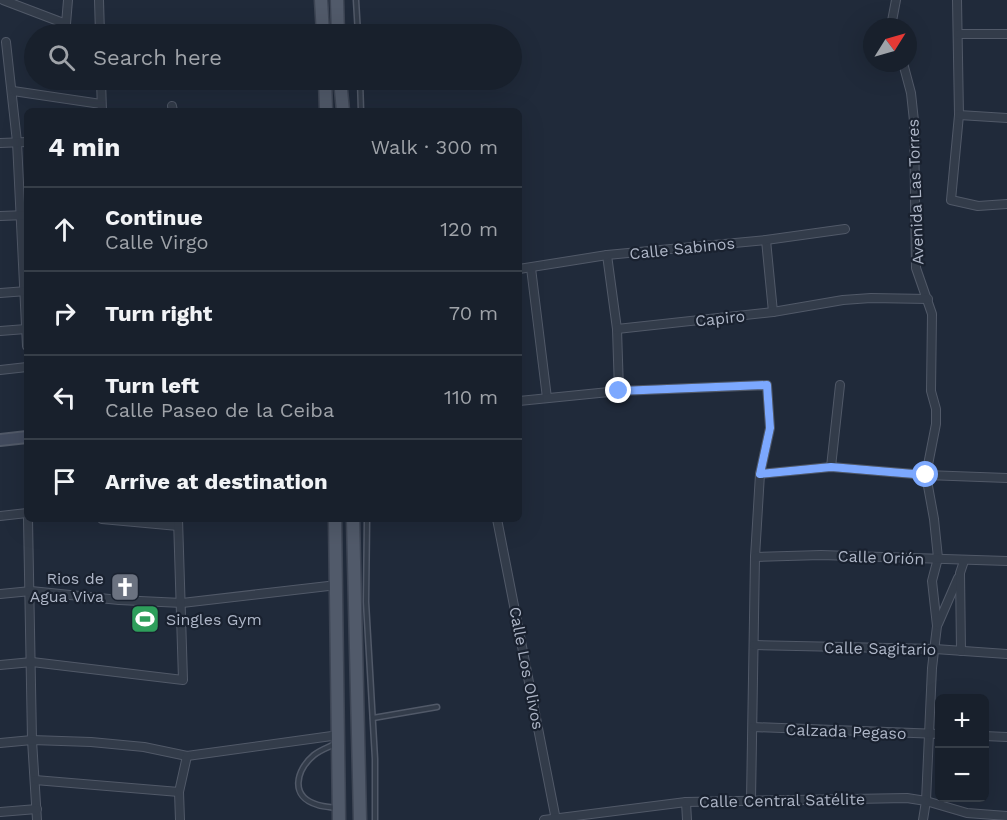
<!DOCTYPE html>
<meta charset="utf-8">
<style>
:root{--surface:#18202c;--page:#212834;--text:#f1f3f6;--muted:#9fa3a9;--line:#363e48}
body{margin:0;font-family:"Work Sans",sans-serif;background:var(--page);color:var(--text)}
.controls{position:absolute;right:18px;bottom:18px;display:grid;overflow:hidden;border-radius:9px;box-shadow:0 6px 24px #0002}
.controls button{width:54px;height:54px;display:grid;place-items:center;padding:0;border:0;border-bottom:2px solid var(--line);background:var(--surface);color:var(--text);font:30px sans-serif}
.compass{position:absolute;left:863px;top:18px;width:54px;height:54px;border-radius:50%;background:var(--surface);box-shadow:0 6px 24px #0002;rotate:53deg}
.stop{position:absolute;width:18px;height:18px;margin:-14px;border:4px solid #7ca8fe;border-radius:50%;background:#fff}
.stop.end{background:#7ca8fe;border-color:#fff;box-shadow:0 2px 6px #0008}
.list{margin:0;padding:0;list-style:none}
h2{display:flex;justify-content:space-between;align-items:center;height:78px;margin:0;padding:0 24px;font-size:26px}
h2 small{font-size:20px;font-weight:400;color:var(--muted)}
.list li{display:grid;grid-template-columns:39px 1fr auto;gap:18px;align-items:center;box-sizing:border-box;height:84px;padding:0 24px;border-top:2px solid var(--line)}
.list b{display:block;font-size:22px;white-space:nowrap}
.list p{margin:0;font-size:20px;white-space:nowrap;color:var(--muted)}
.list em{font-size:20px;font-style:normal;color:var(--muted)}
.icon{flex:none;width:33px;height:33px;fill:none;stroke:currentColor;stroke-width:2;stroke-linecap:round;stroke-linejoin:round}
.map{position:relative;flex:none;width:1007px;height:820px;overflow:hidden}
.search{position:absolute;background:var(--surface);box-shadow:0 6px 24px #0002;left:24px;top:24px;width:498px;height:66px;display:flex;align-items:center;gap:15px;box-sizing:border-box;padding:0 21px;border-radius:33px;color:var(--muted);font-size:22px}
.panel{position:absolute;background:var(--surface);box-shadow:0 6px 24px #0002;left:24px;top:108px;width:498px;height:414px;border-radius:9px}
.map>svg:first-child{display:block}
</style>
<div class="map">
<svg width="1007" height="820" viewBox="0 0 1007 820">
<rect width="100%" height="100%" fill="#202a3a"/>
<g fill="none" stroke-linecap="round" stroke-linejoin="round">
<g stroke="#515968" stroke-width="7">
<g id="lane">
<path d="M 356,0 L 358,34"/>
<path d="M 360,80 L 361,111"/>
<path d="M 367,519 L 366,602 L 375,759 L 375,820"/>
<path d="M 373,718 L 437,707"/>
<path d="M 335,744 C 329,747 320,750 314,755 C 296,770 289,797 318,805 C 324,807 331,807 337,808"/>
</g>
</g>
<g stroke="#515968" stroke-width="10">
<g id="street">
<path d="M 3,0 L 66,24 L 68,0"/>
<path d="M 99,0 L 100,34"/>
<path d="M 957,0 L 959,115 L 951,200 L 978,206 L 1007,204"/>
<path d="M 894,27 L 892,21 L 896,0"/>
<path d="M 958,34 L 1007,34"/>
<path d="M 6,42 L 17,142 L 27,346"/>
<path d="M 903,63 L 911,93 L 914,121 L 916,268 L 932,314 L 931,391 L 936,409 L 936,424 L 926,475 L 934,519 L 938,558 L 932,581 L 937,626 L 932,668 L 926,801 L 923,820"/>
<path d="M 101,80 L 102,111"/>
<path d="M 13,91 L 101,104"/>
<path d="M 172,106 L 173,111"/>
<path d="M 959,115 L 1007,118"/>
<path d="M 0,143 L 27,142"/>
<path d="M 0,216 L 27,215"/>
<path d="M 766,240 L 773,312"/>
<path d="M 607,255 L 617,329 L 619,391"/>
<path d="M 531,268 L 547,398"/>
<path d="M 519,269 L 607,255 L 766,240 L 845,229"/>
<path d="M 0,293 L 27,291"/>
<path d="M 617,329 L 773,312 L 843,300 L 871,298 L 928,299"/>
<path d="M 0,331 L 26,329"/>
<path d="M 0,370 L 27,367"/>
<path d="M 519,401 L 619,391 L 767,385 L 770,428 L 760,474 L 755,557 L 751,800"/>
<path d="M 831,467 L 840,385"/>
<path d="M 760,474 L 831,467 L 926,475 L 1007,478"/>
<path d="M 0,516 L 27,513"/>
<path d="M 28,519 L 32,740 L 37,820"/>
<path d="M 102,519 L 178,526"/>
<path d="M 497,519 L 556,820"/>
<path d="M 755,557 L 821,555 L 1007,561"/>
<path d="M 0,594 L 31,591 L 119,600 L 182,603 L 337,585"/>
<path d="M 938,624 L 958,578"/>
<path d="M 754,645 L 935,649 L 1007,654"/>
<path d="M 961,651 L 960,573 L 964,561"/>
<path d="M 0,665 L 32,662 L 183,680 L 178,519"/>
<path d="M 753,727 L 940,734"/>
<path d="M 984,736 L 1007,737"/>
<path d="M 0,743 L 32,740 L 91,742 L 144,747 L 187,756 L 339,735"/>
<path d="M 35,780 L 179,792"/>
<path d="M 686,802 L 687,820"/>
<path d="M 0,812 L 37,809"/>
<path d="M 180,820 L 179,792 L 187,756"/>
<path d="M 544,820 L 686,802 L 907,798 L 926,801 L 967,813 L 1007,816"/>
</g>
</g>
<g stroke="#515968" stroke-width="14">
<path id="secondary" d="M 0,440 L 27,437"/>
</g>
<g stroke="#3d4554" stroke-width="15">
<g id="primary">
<path d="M 321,0 L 323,34"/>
<path d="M 337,0 L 338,34"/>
<path d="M 325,80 L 326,111"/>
<path d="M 340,80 L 343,111"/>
<path d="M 335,519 L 339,820"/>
<path d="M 353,519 L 360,820"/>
</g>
</g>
<use href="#lane" stroke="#333c4a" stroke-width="4"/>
<use href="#street" stroke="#333c4a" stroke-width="8"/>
<use href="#secondary" stroke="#414a5d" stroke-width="10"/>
<use href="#primary" stroke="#515a6a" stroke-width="12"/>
</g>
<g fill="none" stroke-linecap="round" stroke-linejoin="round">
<path stroke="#7ca8fe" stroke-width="8" d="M 619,391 L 767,385 L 770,428 L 760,474 L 831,467 L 926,475"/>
</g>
<defs>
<g id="church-square" transform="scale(1.5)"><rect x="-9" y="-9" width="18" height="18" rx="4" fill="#6b7280" stroke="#19212f"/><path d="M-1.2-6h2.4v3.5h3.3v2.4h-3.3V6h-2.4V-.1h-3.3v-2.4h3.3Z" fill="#fff"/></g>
<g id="stadium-square" transform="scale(1.5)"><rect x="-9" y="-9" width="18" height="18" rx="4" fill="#2e9e5b" stroke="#19212f"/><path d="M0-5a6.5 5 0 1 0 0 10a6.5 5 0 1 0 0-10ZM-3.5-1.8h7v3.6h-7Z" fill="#fff"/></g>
</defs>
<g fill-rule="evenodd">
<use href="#church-square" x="125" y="587"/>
<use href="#stadium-square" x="145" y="619"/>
</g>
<g text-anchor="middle" stroke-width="4.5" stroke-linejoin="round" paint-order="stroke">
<g font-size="16" fill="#aeb6c7" stroke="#19212f">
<text transform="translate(915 192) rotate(-92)" y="6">Avenida Las Torres</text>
<text transform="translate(682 248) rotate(-6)" y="6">Calle Sabinos</text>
<text transform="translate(720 318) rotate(-6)" y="6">Capiro</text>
<text transform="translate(881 557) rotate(2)" y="6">Calle Orión</text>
<text transform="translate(880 648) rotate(1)" y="6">Calle Sagitario</text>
<text transform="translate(527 668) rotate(79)" y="6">Calle Los Olivos</text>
<text transform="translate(846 731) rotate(2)" y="6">Calzada Pegaso</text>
<text transform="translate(782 800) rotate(-1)" y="6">Calle Central Satélite</text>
</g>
<g font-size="16" fill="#aeb6c7" stroke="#19212f" text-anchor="end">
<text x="104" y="584">Rios de<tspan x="104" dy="18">Agua Viva</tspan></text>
<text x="166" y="625" text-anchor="start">Singles Gym</text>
</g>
</g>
</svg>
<div class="controls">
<button>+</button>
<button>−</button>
</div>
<svg class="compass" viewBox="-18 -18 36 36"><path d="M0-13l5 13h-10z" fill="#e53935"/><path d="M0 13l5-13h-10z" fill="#9fa3a9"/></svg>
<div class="stop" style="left:926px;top:475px"></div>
<div class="stop end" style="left:619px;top:391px"></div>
<div class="search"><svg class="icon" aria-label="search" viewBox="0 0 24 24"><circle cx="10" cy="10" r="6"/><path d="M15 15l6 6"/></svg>Search here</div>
<section class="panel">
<h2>4 min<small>Walk · 300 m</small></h2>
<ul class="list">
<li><svg class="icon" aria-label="ahead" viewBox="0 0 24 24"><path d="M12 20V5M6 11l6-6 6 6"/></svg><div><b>Continue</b><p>Calle Virgo</p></div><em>120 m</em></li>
<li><svg class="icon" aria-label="right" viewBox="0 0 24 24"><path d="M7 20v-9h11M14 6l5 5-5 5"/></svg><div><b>Turn right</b></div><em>70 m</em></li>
<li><svg class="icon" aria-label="left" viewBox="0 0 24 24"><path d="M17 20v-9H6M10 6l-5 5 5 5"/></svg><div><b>Turn left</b><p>Calle Paseo de la Ceiba</p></div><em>110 m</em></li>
<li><svg class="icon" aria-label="arrive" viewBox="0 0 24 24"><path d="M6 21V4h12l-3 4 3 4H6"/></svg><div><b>Arrive at destination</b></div></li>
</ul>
</section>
</div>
